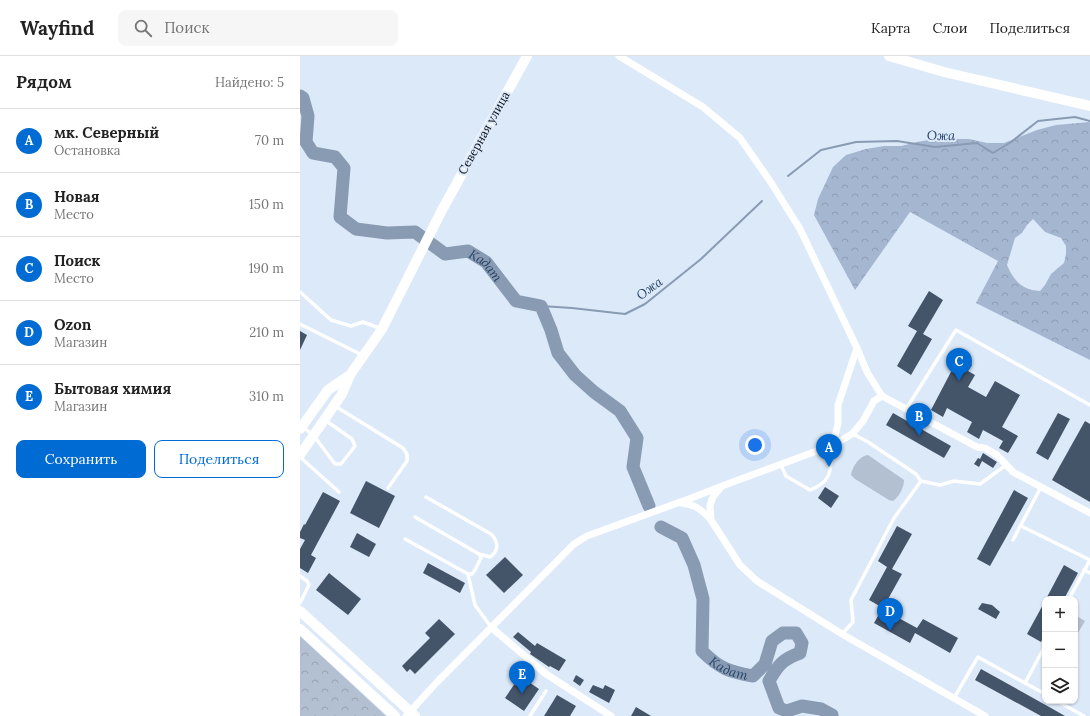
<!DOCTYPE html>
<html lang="ru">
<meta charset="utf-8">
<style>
:root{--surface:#fff;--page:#f6f6f6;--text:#222;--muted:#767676;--line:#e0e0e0;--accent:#006bd3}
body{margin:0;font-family:Lora,serif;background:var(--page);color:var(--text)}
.controls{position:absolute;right:12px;bottom:12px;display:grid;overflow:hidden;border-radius:8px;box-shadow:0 1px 3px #0004}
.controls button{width:36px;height:36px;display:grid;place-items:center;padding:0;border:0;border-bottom:1px solid var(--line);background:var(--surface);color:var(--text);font:20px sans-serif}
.you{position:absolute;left:455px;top:389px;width:14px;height:14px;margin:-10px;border:3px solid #fff;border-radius:50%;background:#1a73e8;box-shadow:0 0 0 6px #1a73e833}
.badge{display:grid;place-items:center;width:26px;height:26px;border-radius:50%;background:var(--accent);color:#fff;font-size:13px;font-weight:700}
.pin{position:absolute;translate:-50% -33px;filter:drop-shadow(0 1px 2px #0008)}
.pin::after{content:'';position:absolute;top:21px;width:14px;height:12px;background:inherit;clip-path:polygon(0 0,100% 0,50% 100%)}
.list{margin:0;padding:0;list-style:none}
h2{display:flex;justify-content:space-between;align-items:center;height:52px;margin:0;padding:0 16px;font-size:17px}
h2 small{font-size:13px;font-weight:400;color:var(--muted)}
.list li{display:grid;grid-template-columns:26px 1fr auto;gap:12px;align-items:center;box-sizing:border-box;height:64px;padding:0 16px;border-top:1px solid var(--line)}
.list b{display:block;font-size:15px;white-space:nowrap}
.list p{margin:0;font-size:13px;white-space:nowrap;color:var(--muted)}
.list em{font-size:13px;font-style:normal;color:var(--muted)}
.actions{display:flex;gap:8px;padding:12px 16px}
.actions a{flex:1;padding:9px 0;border:1px solid var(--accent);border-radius:8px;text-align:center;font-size:14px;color:var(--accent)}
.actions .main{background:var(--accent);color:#fff}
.icon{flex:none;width:22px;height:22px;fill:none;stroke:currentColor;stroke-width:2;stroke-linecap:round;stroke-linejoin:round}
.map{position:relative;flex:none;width:790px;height:660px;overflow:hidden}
header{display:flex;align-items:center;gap:24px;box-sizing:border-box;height:56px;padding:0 20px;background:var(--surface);border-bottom:1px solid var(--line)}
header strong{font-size:19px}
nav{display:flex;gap:22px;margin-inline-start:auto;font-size:14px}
.search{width:280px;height:36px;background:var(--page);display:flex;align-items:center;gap:10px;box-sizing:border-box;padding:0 14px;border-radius:8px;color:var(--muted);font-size:15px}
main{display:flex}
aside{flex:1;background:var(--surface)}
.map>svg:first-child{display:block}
</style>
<header>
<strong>Wayfind</strong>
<div class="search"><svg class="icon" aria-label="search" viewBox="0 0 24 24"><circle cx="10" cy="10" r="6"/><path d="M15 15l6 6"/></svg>Поиск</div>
<nav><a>Карта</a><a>Слои</a><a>Поделиться</a></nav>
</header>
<main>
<aside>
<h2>Рядом<small>Найдено: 5</small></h2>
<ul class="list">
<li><span class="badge">A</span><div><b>мк. Северный</b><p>Остановка</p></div><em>70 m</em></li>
<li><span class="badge">B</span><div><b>Новая</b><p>Место</p></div><em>150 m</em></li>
<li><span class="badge">C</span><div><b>Поиск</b><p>Место</p></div><em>190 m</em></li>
<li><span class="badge">D</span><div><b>Ozon</b><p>Магазин</p></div><em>210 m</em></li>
<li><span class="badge">E</span><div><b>Бытовая химия</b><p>Магазин</p></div><em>310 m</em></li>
</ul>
<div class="actions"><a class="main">Сохранить</a><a>Поделиться</a></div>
</aside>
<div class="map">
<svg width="790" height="660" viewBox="0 0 790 660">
<defs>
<pattern id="forest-crowns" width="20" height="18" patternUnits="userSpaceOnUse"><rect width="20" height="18" fill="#a5b7d0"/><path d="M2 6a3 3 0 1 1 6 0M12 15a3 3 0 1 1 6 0" fill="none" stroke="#8d9cb2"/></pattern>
<pattern id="park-crowns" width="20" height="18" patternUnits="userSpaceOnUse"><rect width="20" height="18" fill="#b3c0d2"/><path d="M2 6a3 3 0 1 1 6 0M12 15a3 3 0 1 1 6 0" fill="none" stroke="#98a4b4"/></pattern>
</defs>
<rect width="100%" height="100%" fill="#dce9f9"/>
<path fill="url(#forest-crowns)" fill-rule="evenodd" d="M 790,66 L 790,304 L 676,247 L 698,205 L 610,156 L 555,234 L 514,159 L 518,143 L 533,111 L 546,99 L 566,93 L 584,90 L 601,90 L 617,86 L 634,83 L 669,83 L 687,87 L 704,87 L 737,74 L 756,69 ZM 733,163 L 745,176 L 761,182 L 766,190 L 766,198 L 764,207 L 751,218 L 745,229 L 740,235 C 722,234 714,225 707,209 L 715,182 L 722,177 L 727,169 Z"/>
<path fill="url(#park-crowns)" d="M 0,580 L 86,660 L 0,660 Z"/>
<g fill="#b3c0d2">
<path d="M 568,399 L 604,424 C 604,431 599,441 593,445 L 589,444 L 555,423 L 551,419 C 552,411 559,400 568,399 Z"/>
<path d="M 775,559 L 785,565 L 775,582 Z"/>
</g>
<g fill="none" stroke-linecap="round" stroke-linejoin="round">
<g stroke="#899bb3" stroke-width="2">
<path d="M 488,120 L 521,94 L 556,86 L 597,85 L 635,91 L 677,87 L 693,97 L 711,86 L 738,65 L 775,61 L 790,65"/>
<path d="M 241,250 L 272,252 L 325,258 L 345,248 L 401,203 L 462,145"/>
</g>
<g stroke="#899bb3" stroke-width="13">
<path id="s1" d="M 0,40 L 3,42 L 8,60 L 6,86 L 13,97 L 35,101 L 44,112 L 40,161 L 56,173 L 87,177 L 115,176 L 145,198 L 168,195 L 186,206 L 216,245 L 241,250 L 251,274 L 258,297 L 275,319 L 294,336 L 320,355 L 337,382 L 333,411 L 349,450"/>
<path id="s2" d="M 361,471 L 382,482 L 394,509 L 403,543 L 402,595 C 420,613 430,616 453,620 L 465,608 L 472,585 L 483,577 L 496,577 L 502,587 L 500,597 C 483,603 478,609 469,625 L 479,652 L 487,655 L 502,650 L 521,653 L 532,659 L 532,660"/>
</g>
</g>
<g fill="#445469">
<path d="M 629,235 L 643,244 L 623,278 L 632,283 L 611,319 L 597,310 L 617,275 L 608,270 Z"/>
<path d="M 0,275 L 7,279 L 0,294 Z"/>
<path d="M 655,299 L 672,309 L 668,315 L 675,319 L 668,331 L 686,341 L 695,325 L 720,339 L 702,371 L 718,380 L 708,397 L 699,392 L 703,385 L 683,374 L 679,383 L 667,376 L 672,366 L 647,352 L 643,361 L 631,354 L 653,312 L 649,310 Z"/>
<path d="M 593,357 L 651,390 L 644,402 L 586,369 Z"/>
<path d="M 758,357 L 770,363 L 748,404 L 736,397 Z"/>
<path d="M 785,365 L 790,368 L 790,446 L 752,424 Z"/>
<path d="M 683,397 L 697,406 L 693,412 L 682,405 L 679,411 L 674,408 L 678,402 L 680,403 Z"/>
<path d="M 66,425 L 95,440 L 79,472 L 50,457 Z"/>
<path d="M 525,431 L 539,440 L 531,452 L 518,442 Z"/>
<path d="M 714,434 L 728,442 L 690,510 L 677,503 Z"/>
<path d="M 23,436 L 40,445 L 11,499 L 16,502 L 8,517 L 0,512 L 0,493 L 5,484 L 0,482 L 0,476 L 4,468 L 5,469 Z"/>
<path d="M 597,470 L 612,478 L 592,513 L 602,518 L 583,552 L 569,544 L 587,511 L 578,505 Z"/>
<path d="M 57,477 L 76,488 L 69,501 L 50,491 Z"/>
<path d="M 205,501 L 223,519 L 204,537 L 186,519 Z"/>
<path d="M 128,507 L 165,527 L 160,537 L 123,517 Z"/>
<path d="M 764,509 L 778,517 L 764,543 L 746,543 Z"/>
<path d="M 29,517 L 61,543 L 48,559 L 16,534 Z"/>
<path d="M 745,545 L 745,578 L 741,586 L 727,578 Z"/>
<path d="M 682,547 L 692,549 L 700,556 L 696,563 L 678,553 Z"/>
<path d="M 582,553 L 617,572 L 623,563 L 658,582 L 650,597 L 615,577 L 610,587 L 574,567 Z"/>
<path d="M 139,563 L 155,578 L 115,618 L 110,613 L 107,616 L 102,610 L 130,582 L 125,577 Z"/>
<path d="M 218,576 L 235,590 L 237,587 L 266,604 L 259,615 L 250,610 L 249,611 L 230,598 L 231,596 L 213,581 Z"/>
<path d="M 681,613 L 751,652 L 765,660 L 741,660 L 675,624 Z"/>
<path d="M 276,619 L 284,624 L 280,630 L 273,625 Z"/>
<path d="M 220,620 L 239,633 L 224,655 L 205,642 Z"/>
<path d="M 293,629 L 303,633 L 305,629 L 315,634 L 309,647 L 289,636 Z"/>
<path d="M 257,639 L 276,650 L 270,660 L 244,660 Z"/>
<path d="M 336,651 L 351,660 L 331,660 Z"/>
</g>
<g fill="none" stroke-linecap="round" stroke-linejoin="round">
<g stroke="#fff" stroke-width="3.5">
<path d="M 0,236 L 31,264 L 51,270 L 63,266 L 82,273"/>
<path d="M 0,268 L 62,299"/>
<path d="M 35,350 L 103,392 L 107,398 L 107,405 L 88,432"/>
<path d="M 606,353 L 656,274 L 790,349"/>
<path d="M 3,371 L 14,380 L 35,408 L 41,408 L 55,390 L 52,383 L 25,364"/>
<path d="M 0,401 L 39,436"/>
<path d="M 481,409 L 486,420 L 510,434 C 534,425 530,412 533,389"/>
<path d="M 621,425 L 640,429 L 654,425 L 680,428 L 706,409"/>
<path d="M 126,441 L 191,478 C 198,485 200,494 190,501 L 179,498"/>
<path d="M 115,461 L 179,498 L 181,502 L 175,514 L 172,518 L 168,518"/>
<path d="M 721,470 L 790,504 L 769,543"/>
<path d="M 105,483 L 168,518 L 175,549 L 191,571"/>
<path d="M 713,484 L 741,431"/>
<path d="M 784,514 L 790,517"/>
<path d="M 0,520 L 7,525 L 9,529 L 0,547"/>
<path d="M 542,578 L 553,566 L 551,544 L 594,462 L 621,425 L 616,418 L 568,386 L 553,378"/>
<path d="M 725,627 L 745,638"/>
<path d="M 654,642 L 678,601 L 725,627 L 745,590"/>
<path d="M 757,645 L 784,660"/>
<path d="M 230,660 L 246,635"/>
</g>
<g stroke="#fff" stroke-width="7">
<path d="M 319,0 L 403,51 L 440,82 L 470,125 L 500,173 L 557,292 L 567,316 L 582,340 L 677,391 L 685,392 L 697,399 L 713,416 L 790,457"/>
<path d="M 533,389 L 538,367 L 538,349 L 557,292"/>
<path d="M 421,431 L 413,441 L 410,449 L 411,464 L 440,509 L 457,525 L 542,578 L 685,660"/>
<path d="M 381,447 C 395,448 402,454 411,464"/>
<path d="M 192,572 L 246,618 L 311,660"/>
<path d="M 106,660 L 137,626 L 274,488 L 287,480 L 394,441 L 422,430 L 533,389 L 552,378 L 563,365 L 574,345 L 582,340"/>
</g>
<g stroke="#fff" stroke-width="10">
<path d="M 589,0 L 644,16 L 790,50"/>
<path d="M 0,373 L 28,334 L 50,319"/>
<path d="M 0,399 L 42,338 L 50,319 L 82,273 L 142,154 L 227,0"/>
<path d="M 0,555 L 115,660"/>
<path d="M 0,573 L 95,660"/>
</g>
</g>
<g text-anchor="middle" stroke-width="4" stroke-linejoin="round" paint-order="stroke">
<g font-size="12" fill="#070e17" stroke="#dce9f9">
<text transform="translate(184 77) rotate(-61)" y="4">Северная улица</text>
</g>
<g font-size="13" font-style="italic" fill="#274367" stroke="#dce9f9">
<text transform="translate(641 79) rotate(1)" y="5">Ожа</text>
<text dy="5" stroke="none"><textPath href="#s1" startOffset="310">Кадат</textPath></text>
<text transform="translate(349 232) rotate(-36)" y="5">Ожа</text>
<text dy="5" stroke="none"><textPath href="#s2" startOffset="173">Кадат</textPath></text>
</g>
</g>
</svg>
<div class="controls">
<button>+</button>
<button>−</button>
<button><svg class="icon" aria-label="layers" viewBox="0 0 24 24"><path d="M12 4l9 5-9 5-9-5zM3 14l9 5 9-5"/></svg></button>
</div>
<div class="you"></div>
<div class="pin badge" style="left:529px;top:411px">A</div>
<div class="pin badge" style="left:619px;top:380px">B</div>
<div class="pin badge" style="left:659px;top:325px">C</div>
<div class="pin badge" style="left:590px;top:575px">D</div>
<div class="pin badge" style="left:222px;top:638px">E</div>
</div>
</main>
